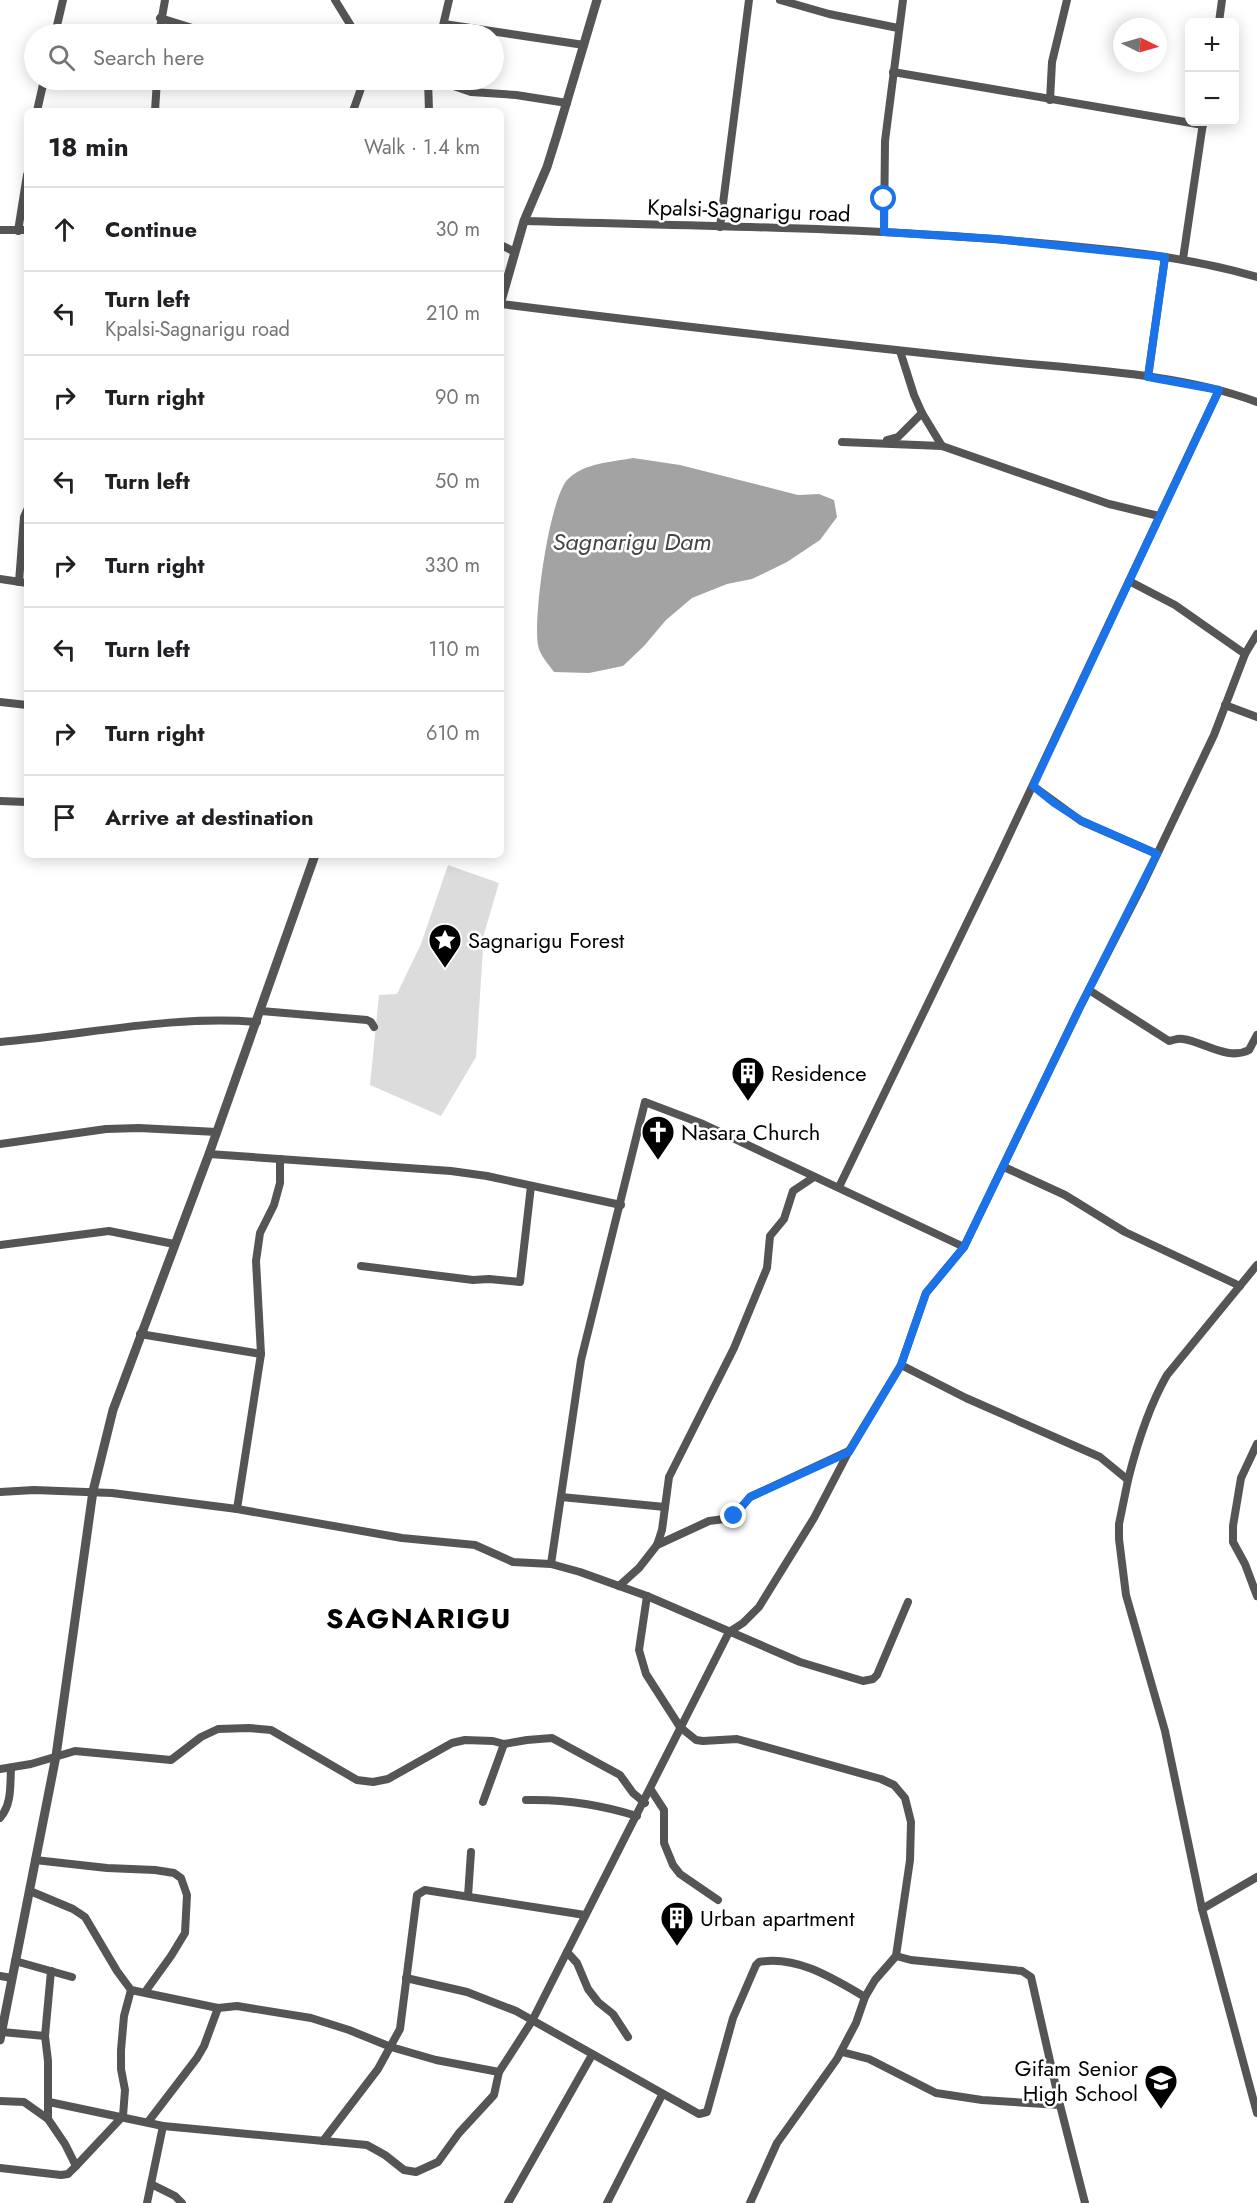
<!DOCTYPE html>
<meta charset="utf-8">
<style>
:root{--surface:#fff;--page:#f6f6f6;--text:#202124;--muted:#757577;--line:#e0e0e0}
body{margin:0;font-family:Jost,sans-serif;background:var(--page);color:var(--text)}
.controls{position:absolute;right:18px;top:18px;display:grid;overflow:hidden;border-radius:9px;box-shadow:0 3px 15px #0003}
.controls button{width:54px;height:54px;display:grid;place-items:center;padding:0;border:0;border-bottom:2px solid var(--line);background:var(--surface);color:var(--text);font:30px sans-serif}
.compass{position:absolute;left:1113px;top:18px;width:54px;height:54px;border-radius:50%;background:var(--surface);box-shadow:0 3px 15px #0003;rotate:95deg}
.stop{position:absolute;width:18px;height:18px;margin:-14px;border:4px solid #1a73e8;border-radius:50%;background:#fff}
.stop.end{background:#1a73e8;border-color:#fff;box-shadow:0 2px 6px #0008}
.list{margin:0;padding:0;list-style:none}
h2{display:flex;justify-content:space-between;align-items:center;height:78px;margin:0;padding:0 24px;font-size:26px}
h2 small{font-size:20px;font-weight:400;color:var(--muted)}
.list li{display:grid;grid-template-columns:39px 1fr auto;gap:18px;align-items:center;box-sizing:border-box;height:84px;padding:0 24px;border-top:2px solid var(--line)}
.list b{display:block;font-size:22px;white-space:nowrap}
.list p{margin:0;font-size:20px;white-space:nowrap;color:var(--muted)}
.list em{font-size:20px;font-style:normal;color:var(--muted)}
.icon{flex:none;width:33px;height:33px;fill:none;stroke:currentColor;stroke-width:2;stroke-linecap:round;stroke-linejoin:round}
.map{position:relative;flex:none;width:1257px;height:2203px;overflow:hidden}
.search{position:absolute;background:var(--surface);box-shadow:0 3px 15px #0003;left:24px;top:24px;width:480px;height:66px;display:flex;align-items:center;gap:15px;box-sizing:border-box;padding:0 21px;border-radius:33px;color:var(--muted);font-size:22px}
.panel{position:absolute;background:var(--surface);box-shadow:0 3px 15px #0003;left:24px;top:108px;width:480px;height:750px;border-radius:9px}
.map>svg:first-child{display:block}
</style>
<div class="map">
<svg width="1257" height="2203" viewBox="0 0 1257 2203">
<rect width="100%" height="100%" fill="#fff"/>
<path fill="#dcdcdc" d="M 448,865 L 499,883 L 484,934 L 476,1057 L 441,1116 L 370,1085 L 379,995 L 397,994 L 421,944 Z"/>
<path fill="#a3a3a3" d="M 633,458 L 680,465 L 798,495 L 819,494 L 834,500 L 837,517 L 820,540 L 787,562 L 752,579 L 727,584 L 692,598 L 666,620 L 644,646 L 623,666 L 589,673 L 554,672 C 549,665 539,654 538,645 C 533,618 549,498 568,479 C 584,463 612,462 633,458 Z"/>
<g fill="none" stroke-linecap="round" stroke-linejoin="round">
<g stroke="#555" stroke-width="8">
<path d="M 335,0 L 356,34"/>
<path d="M 780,0 L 829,14 L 898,28"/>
<path d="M 160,18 L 212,34"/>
<path d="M 1219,22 L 1222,0"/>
<path d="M 444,24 L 584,45"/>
<path d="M 55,34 L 63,0"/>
<path d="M 159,34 L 165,0"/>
<path d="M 441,34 L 449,0"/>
<path d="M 893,72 L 1203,125"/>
<path d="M 428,80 L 429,111"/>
<path d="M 436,80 L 471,92 L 516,95 L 567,103"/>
<path d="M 1050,100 L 1052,62 L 1067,0"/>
<path d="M 37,111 L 44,80"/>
<path d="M 155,111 L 157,80"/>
<path d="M 353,111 L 364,80"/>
<path d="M 524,221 C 692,226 861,227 1028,242 C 1105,249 1182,255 1257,277"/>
<path d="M 720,227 L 749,0"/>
<path d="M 0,230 L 27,230"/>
<path d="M 18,231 L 27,175"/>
<path d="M 884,232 L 885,141 L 903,0"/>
<path d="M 501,245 L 515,252"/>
<path d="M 1183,259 L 1203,123"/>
<path d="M 501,304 C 660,324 820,342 979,359 C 1067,369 1174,371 1257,402"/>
<path d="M 1148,377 L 1165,257"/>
<path d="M 922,413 L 942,446"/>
<path d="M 887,440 L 898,437 L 922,413 L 914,395 L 900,351"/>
<path d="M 842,442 L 942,446 L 1109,504 L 1159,516"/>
<path d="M 0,579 L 27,583"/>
<path d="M 1129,581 L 1175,605 L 1245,654"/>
<path d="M 19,582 L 24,517 L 27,510"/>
<path d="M 0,702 L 27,705"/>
<path d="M 1225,705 L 1257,717"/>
<path d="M 1033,786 L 1081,821 L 1157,854"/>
<path d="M 0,801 L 27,802"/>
<path d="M 1089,990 L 1169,1041 C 1174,1040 1178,1038 1183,1039 C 1204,1042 1228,1061 1249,1050 L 1257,1035"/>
<path d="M 261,1011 L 367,1020 L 371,1022 L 374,1027"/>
<path d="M 0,1042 C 85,1035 171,1015 257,1022"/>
<path d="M 0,1144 L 106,1129 L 139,1128 L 217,1132"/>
<path d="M 209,1154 L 451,1171 L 487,1176 L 621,1205"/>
<path d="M 1004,1167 L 1065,1195 L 1125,1232 L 1240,1286"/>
<path d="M 839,1187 L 997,861 L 1219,390"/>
<path d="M 0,1245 L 109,1231 L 174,1244"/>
<path d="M 361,1266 L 473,1280 L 489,1279 L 520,1282 L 531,1186"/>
<path d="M 140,1334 L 261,1354"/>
<path d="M 901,1365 L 966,1398 L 1100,1457 L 1128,1480 L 1119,1524 L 1119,1539 L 1126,1595 L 1165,1731 L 1202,1909 L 1257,2113"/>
<path d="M 1257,1444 L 1241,1478 L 1233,1526 L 1233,1542 L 1245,1564 L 1257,1596"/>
<path d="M 1128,1480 C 1137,1444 1148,1408 1167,1375 L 1257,1265"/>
<path d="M 0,1492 L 34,1490 L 112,1493 L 237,1509 L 402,1538 L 475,1545 L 513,1562 L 551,1564 L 580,1572 L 647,1596 L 800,1662 L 863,1681 L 873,1679 L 877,1675 L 908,1602"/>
<path d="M 561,1497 L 665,1507"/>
<path d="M 237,1509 L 261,1354 L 256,1261 L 260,1233 L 274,1205 L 280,1183 L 280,1159"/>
<path d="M 657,1545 L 709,1521 L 732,1518 L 750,1497 L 849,1451"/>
<path d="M 551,1564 L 581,1360 L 645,1102 L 703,1124 L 964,1247"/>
<path d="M 619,1586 L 639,1568 L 657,1545 L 662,1530 L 669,1477 L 734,1348 L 767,1268 L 770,1236 L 784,1219 L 793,1191 L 814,1177"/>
<path d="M 647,1596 L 639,1650 L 646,1674 L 680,1727 L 696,1740 L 703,1741 L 737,1739 L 881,1779 L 894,1785 L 905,1798 L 911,1822 L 910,1860 L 896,1956 L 875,1980 L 865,1997 L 856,2023 L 837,2059 L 777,2143 L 750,2203"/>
<path d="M 0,1769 L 31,1764 L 75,1751 L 171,1760 L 201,1737 L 218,1729 L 249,1728 L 271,1730 L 357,1780 L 373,1782 L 388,1779 L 452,1743 L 465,1740 L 493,1741 L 504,1744 L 527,1740 L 552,1738 L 620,1775 L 633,1793 L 645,1803"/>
<path d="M 651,1790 L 664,1810 L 664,1843 L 673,1865 L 680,1874 L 718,1900"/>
<path d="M 526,1800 C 563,1799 602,1805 637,1816"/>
<path d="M 483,1802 L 504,1744"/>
<path d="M 0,1818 C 12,1804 10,1786 11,1768"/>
<path d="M 35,1860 L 107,1868 L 155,1870 L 174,1873 L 181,1878 L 187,1895 L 185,1933 L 171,1956 L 145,1992"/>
<path d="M 30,1891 L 73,1909 L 85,1917 L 117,1971 L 131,1990 L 124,2016 L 121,2050 L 121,2069 L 125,2090 L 123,2116 L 76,2166"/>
<path d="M 468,1896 L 471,1852"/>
<path d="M 1202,1909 L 1257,1877"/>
<path d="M 567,1952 L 577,1963 L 588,1989 L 598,2002 L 613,2014 L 628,2037"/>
<path d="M 896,1956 L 911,1960 L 1022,1971 L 1031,1977 L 1060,2105 L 1085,2203"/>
<path d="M 15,1961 L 72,1977"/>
<path d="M 0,1976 L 12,1978"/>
<path d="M 406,1978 L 467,1992 L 516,2011 L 699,2114 L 707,2112 L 733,2018 L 756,1965 L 759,1962 C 797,1955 834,1979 865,1997"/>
<path d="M 131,1990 L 218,2008 L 237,2006 L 311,2018 L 349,2030 L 391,2047 L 436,2060 L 499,2072"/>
<path d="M 2,2032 L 45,2036 L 51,1971"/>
<path d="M 842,2052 L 869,2059 L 936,2093 L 982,2100 L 1060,2105"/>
<path d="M 0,2101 L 24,2102 L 48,2119"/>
<path d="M 49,2102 L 163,2126 L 367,2145 L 385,2155 L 404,2170 L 416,2172 L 438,2162 L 459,2133 L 494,2095 L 499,2072 L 532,2021 L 729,1632 L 743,1623 L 759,1607 L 814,1518 L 849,1451 L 901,1365 L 926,1293 L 964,1247 L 1080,1007 L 1141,888 L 1214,735 L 1245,654 L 1257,634"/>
<path d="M 148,2122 L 197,2058 L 204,2046 L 218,2008"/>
<path d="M 323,2141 L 378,2069 L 400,2029 L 417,1895 L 425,1890 L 585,1915"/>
<path d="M 0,2168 L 61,2175 L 68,2174 L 76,2166 L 65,2144 L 48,2119 L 48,2061 L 45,2036"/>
<path d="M 151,2184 L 175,2196 L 182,2203"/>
<path d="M 147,2203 L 163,2126"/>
<path d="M 508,2203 L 592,2055"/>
<path d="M 607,2203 L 662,2095"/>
</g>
<g stroke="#555" stroke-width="9">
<path d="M 501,301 L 524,221 L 547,167 L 557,135 L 597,0"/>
<path d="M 0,2040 L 56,1756 L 93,1491 L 113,1410 L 209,1154 L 315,855"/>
</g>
</g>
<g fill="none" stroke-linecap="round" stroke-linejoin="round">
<path stroke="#1a73e8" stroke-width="8" d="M 734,1516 L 750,1497 L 849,1452 L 901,1365 L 926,1293 L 964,1247 L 1080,1007 L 1157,854 L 1082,821 L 1054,803 L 1033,786 L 1219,390 L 1148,377 L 1165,257 L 996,239 L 884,232 L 884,199"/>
</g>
<defs>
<g id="sight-pin" transform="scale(1.725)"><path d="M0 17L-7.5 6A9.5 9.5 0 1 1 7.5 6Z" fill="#000" stroke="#fff"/><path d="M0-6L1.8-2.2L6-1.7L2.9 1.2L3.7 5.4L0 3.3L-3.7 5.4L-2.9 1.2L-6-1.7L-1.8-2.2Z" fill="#fff"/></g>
<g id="building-pin" transform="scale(1.725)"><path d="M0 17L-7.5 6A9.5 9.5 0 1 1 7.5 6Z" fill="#000" stroke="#fff"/><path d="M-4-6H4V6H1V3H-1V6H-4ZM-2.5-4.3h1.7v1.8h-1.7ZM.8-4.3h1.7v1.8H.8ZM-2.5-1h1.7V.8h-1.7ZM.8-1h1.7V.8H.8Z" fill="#fff"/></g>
<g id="church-pin" transform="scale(1.725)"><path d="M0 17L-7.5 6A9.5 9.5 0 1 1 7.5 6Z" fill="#000" stroke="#fff"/><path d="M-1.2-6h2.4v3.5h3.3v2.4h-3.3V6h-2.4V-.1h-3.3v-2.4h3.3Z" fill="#fff"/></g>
<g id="school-pin" transform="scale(1.725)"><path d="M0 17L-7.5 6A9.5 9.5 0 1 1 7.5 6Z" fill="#000" stroke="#fff"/><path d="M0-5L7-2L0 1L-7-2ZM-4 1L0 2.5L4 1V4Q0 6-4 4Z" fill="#fff"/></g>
</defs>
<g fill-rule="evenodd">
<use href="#sight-pin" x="445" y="940"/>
<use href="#building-pin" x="748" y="1073"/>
<use href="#church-pin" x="658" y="1132"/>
<use href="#building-pin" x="677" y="1918"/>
<use href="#school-pin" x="1161" y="2081"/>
</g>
<g text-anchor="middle" stroke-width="5" stroke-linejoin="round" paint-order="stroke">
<g font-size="22" fill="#000" stroke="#fff">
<text transform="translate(749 210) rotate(2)" y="8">Kpalsi-Sagnarigu road</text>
</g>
<g font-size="22" fill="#000" stroke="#fff" text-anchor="start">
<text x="468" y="948">Sagnarigu Forest</text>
<text x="771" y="1081">Residence</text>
<text x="681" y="1140">Nasara Church</text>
<text x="700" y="1926">Urban apartment</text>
<text x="1138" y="2076" text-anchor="end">Gifam Senior<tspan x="1138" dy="25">High School</tspan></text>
</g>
<g font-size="24" font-style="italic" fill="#444" stroke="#fff">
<text x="632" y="550">Sagnarigu Dam</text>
</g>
<g font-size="28" font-weight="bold" letter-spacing="1.5" fill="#000" stroke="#fff">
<text x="419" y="1628">SAGNARIGU</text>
</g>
</g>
</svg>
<div class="controls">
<button>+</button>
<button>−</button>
</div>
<svg class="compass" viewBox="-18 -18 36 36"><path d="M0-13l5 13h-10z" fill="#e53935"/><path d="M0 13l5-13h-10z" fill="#757577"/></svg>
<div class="stop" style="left:884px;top:199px"></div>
<div class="stop end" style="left:734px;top:1516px"></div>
<div class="search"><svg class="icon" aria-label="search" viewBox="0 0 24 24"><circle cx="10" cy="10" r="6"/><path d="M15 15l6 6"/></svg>Search here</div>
<section class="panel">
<h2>18 min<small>Walk · 1.4 km</small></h2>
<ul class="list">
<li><svg class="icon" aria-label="ahead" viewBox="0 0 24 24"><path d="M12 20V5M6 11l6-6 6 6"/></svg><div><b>Continue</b></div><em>30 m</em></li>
<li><svg class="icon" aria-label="left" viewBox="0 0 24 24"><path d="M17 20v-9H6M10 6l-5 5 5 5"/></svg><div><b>Turn left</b><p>Kpalsi-Sagnarigu road</p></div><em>210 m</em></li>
<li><svg class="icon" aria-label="right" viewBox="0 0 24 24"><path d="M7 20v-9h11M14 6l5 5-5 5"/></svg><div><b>Turn right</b></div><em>90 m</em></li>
<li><svg class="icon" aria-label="left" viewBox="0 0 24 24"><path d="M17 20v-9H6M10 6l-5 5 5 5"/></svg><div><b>Turn left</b></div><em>50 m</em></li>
<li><svg class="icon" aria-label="right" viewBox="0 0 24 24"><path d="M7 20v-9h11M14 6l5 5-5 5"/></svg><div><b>Turn right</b></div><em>330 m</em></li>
<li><svg class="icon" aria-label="left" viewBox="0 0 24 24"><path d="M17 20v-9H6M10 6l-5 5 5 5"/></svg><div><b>Turn left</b></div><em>110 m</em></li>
<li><svg class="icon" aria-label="right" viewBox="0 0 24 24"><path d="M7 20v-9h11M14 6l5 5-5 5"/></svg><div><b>Turn right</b></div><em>610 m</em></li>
<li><svg class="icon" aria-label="arrive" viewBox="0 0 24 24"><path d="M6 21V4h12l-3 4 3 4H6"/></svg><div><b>Arrive at destination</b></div></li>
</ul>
</section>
</div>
